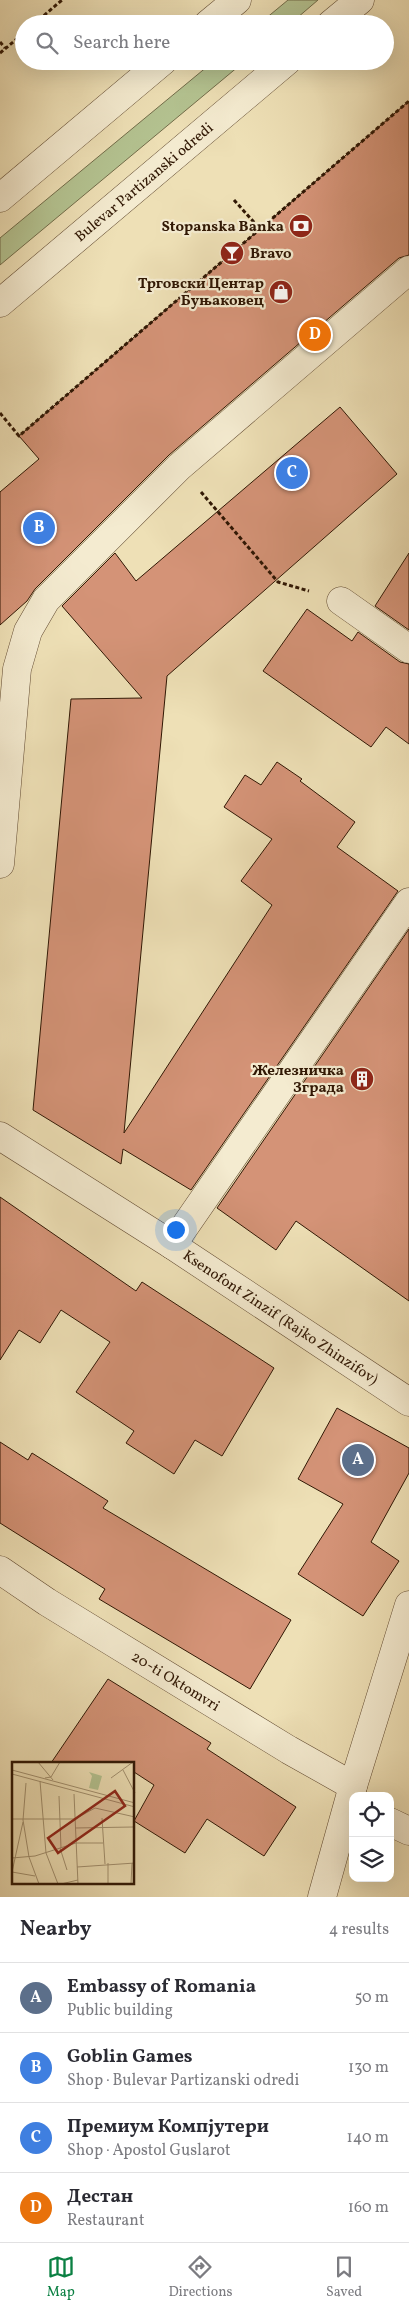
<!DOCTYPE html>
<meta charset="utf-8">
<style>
:root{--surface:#fff;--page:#f7f7f7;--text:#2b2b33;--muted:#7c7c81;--line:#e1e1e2;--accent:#0b8043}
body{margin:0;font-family:Vollkorn,serif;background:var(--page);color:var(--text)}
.controls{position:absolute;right:15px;bottom:15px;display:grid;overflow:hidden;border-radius:10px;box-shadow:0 5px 20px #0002}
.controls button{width:45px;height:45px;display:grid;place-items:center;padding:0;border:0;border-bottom:1px solid var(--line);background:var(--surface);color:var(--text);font:25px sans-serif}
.you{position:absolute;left:175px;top:1229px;width:18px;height:18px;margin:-12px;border:4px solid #fff;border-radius:50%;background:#1a73e8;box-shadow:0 0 0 8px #1a73e833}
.badge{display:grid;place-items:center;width:32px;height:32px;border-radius:50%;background:var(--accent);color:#fff;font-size:16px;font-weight:700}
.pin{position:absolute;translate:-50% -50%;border:2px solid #fff;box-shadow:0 1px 5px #0006}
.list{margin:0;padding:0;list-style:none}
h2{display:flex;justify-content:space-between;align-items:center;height:65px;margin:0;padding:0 20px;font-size:21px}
h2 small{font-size:16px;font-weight:400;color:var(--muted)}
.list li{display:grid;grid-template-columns:32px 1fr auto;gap:15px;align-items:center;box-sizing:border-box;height:70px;padding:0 20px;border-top:1px solid var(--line)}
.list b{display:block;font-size:19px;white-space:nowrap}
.list p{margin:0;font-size:16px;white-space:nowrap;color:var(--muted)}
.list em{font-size:16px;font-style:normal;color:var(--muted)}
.icon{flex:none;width:28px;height:28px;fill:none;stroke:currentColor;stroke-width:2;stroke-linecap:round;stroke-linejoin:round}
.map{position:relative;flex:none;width:409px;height:1897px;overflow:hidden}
.search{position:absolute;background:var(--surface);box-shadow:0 5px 20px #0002;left:15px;right:15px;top:15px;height:55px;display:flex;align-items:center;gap:12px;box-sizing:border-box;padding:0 18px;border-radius:28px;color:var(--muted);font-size:19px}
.sheet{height:345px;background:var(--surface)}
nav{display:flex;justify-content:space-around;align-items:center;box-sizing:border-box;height:70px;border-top:1px solid var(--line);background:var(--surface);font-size:14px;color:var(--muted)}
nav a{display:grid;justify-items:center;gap:2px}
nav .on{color:var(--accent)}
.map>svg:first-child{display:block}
</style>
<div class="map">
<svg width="409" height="1897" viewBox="0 0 409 1897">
<rect width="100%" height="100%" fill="#eee0b6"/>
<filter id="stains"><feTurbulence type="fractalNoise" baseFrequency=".004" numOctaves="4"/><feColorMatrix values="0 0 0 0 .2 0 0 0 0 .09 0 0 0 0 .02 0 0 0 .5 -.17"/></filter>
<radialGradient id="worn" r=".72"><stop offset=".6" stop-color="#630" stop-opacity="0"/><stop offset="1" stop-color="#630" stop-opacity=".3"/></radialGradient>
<g fill="#b4c391" stroke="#726d4a">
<path d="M 288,0 L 318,0 L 290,24 L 259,24 Z"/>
<path d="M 214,61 L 245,61 L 0,265 L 0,238 Z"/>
</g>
<g fill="#d49377" stroke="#301704">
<path d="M 409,101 L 409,255 L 399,258 L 169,455 L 35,589 L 27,601 L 0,625 L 0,492 L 39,459 L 19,436 Z"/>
<path d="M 340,407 L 397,474 L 167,676 L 124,1133 L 272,905 L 241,881 L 272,839 L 224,807 L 245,775 L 261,785 L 277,762 L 302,779 L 300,781 L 355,822 L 337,847 L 398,891 L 191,1190 L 123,1149 L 121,1164 L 33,1110 L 71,699 L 142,698 L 62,606 L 115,553 L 136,581 Z"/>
<path d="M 409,553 L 409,630 L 375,606 Z"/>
<path d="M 307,609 L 352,641 L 358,632 L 400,662 L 409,664 L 409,744 L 386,727 L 371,747 L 263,671 Z"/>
<path d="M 409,929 L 409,1301 L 296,1221 L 276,1250 L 217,1208 Z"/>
<path d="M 0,1197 L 136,1291 L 142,1282 L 274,1368 L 222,1456 L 195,1440 L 174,1474 L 126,1443 L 134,1431 L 76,1392 L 110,1342 L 61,1310 L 40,1343 L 19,1330 L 0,1360 Z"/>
<path d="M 337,1408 L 409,1448 L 409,1473 L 371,1542 L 399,1561 L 363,1616 L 298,1574 L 343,1504 L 298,1479 Z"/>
<path d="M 0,1442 L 28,1460 L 32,1453 L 108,1501 L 103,1508 L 291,1620 L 250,1689 L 99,1599 L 105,1589 L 0,1523 Z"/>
<path d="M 108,1679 L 211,1743 L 207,1749 L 296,1807 L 264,1856 L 207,1819 L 185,1853 L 134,1821 L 154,1785 L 134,1772 L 134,1763 L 51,1763 Z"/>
</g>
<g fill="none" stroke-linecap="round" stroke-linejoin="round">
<g stroke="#604930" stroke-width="29">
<g id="minor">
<path d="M 208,24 L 237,0"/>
<path d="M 331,24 L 360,0"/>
<path d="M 0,198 L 163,61"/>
<path id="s1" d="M 0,303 L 287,61"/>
<path d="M 341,601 L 409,649"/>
<path d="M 0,864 L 17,669 L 28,631 L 46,600 L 179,467 L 409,270"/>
<path id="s2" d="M 0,1136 L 172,1245 L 409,1402"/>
<path d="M 172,1245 L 409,902"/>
<path id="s3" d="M 0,1570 L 47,1602 L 289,1750 L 353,1786"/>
<path d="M 390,1822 L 409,1831"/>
<path d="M 322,1897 L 353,1786 L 409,1605"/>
</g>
</g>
<g stroke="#301704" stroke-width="3" stroke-dasharray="4 2.5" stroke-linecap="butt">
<path d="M 34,24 L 62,0"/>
<path d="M 0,42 L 5,48"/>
<path d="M 0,53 L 24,33"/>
<path d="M 234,200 L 260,229"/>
<path d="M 0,413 L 19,436 L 409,101"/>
<path d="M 201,492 L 278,582 L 309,591"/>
</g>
<use href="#minor" stroke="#f4ebd0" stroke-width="28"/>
</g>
<defs>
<g id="bank-disc" transform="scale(1.25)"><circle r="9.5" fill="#8f2418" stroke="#f4ebd0"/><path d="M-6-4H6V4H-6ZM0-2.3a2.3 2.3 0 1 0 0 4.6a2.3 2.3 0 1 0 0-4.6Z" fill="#fff"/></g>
<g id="bar-disc" transform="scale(1.25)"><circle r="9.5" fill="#8f2418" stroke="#f4ebd0"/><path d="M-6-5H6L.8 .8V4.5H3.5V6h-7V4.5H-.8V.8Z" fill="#fff"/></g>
<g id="shop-disc" transform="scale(1.25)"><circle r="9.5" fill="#8f2418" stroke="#f4ebd0"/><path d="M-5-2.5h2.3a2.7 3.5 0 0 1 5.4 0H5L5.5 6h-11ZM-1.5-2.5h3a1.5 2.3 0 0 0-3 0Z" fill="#fff"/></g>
<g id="building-disc" transform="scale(1.25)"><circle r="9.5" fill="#8f2418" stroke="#f4ebd0"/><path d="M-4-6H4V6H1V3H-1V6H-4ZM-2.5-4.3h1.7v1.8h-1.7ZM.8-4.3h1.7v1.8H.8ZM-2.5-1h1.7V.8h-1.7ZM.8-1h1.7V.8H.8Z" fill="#fff"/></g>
</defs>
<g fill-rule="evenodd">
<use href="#bank-disc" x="301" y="226"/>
<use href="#bar-disc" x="232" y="253"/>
<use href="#shop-disc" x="281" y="292"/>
<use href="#building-disc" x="362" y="1079"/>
</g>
<g text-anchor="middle" stroke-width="4.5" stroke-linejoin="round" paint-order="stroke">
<g font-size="15" fill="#301704" stroke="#f4ebd0">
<text dy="5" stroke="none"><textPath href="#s1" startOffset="188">Bulevar Partizanski odredi</textPath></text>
<text dy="5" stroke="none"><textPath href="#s2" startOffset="334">Ksenofont Zinzif (Rajko Zhinzifov)</textPath></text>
<text dy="5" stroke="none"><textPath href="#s3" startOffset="208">20-ti Oktomvri</textPath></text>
</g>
<g font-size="15" font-weight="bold" fill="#301704" stroke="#f4ebd0" text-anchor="end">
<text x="284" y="231">Stopanska Banka</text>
<text x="250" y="258" text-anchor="start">Bravo</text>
<text x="264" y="288">Трговски Центар<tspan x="264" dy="17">Буњаковец</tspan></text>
<text x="344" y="1075">Железничка<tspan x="344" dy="17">Зграда</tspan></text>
</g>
</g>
<g transform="translate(12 1762)">
<rect width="122" height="122" fill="#eee0b6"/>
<path d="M 77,10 L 90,14 L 86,28 L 77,26 L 80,14 Z" fill="#b4c391"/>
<path fill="none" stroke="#a2906f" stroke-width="1" d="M 26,0 L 41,18M 0,8 L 123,41M 111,8 L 123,31M 0,12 L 123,45M 33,16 L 39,15 L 48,0M 99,16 L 121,0M 28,19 L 34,91 L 46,122M 14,21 L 11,58 L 17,95 L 27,122M 62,32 L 66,122M 47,34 L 49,86M 90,56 L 93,102M 0,57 L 63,57 L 83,46 L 123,55M 63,66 L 121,65M 122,72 L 122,55M 48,86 L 55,108M 0,96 L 23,94 L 64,81 L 91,81M 96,101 L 96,122M 65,105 L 123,101M 0,110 L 11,60M 0,110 L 23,114M 49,122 L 66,118M 119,122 L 120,101"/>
<path fill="#8f2418" fill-opacity="0.15" stroke="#8f2418" stroke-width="2.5" d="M 103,29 L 113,44 L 46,91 L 36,76 Z"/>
<rect width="122" height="122" fill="none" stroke="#301704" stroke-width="2.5"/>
</g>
<rect width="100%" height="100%" filter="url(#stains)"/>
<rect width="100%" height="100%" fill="url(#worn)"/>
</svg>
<div class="controls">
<button><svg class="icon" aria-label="locate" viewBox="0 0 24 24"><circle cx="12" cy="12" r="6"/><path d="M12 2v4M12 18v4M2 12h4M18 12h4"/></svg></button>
<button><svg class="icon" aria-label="layers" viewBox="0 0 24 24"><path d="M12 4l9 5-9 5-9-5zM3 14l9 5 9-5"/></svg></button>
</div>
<div class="you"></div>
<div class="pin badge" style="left:358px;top:1460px;background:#5c6f8a">A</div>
<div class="pin badge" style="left:39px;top:528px;background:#3f7fe0">B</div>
<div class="pin badge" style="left:292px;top:473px;background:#3f7fe0">C</div>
<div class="pin badge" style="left:315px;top:335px;background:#e8710a">D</div>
<div class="search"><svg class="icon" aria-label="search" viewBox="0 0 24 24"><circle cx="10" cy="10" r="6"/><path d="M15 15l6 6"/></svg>Search here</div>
</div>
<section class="sheet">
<h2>Nearby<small>4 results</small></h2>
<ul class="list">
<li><span class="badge" style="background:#5c6f8a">A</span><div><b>Embassy of Romania</b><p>Public building</p></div><em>50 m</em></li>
<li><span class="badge" style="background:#3f7fe0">B</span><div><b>Goblin Games</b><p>Shop · Bulevar Partizanski odredi</p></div><em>130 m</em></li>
<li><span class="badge" style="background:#3f7fe0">C</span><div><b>Премиум Компјутери</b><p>Shop · Apostol Guslarot</p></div><em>140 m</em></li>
<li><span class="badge" style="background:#e8710a">D</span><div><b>Дестан</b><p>Restaurant</p></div><em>160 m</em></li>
</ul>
</section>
<nav>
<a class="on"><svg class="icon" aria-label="map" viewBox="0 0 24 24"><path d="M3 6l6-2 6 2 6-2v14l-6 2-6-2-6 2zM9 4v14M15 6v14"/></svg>Map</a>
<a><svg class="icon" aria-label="directions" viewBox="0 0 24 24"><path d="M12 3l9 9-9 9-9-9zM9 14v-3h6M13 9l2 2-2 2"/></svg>Directions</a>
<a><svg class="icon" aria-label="saved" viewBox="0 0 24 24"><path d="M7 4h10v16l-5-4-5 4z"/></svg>Saved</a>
</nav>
